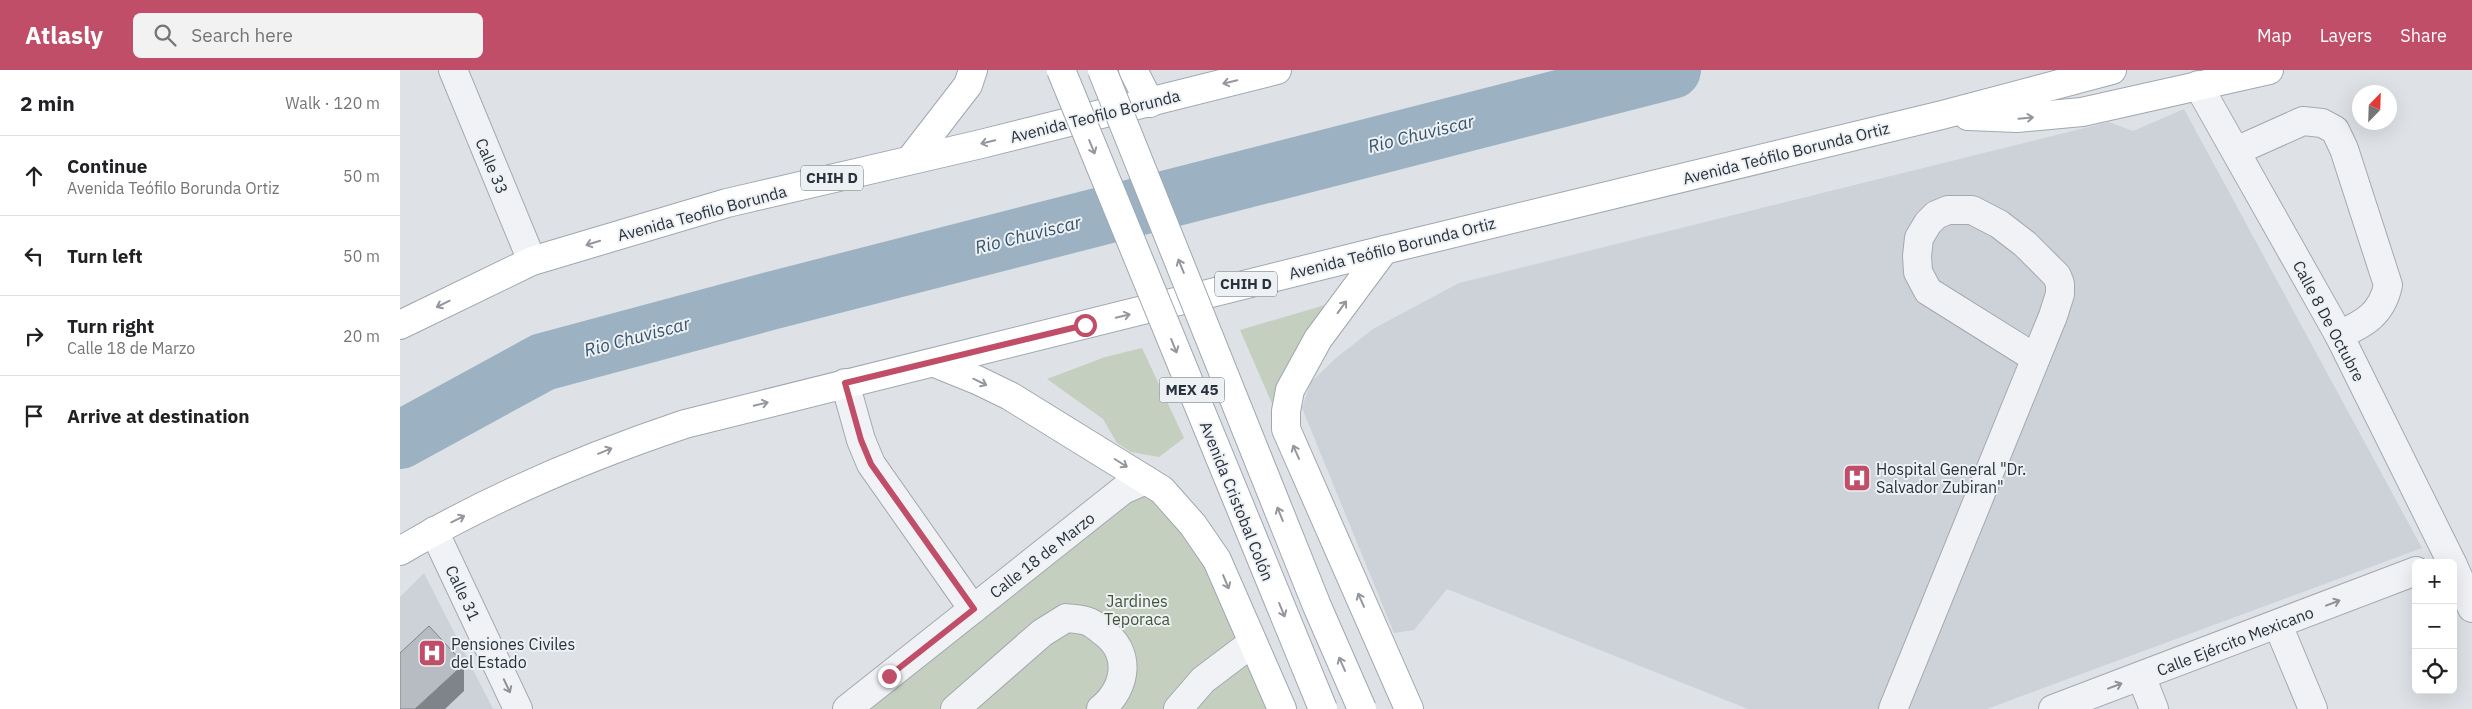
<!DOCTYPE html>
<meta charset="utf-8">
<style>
:root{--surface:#fff;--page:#f2f2f2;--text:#202124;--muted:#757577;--line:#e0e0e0;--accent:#c04e68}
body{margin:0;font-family:"IBM Plex Sans",sans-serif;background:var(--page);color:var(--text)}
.controls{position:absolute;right:15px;bottom:15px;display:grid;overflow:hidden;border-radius:8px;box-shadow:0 5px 20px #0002}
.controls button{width:45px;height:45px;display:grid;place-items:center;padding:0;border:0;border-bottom:1px solid var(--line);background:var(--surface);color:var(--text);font:25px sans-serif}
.compass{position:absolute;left:1952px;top:15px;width:45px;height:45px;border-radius:50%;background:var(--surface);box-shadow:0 5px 20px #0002;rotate:23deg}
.stop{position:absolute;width:15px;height:15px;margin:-11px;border:4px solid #c04e68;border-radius:50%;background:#fff}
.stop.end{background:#c04e68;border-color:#fff;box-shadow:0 1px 5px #0008}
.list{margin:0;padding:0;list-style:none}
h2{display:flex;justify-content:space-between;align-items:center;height:65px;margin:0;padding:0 20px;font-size:21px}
h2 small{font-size:16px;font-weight:400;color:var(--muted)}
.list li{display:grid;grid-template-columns:32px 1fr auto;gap:15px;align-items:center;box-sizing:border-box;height:80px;padding:0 20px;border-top:1px solid var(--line)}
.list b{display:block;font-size:19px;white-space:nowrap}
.list p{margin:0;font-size:16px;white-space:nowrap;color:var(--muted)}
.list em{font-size:16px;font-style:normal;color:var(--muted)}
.icon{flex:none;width:28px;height:28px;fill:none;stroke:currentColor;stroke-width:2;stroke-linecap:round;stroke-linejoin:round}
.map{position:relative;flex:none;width:2072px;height:639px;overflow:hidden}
header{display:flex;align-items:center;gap:30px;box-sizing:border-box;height:70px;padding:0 25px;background:var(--accent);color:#fff}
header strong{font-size:24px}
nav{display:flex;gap:28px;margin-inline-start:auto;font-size:18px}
.search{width:350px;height:45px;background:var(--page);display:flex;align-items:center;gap:12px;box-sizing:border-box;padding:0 18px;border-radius:8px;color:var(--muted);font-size:19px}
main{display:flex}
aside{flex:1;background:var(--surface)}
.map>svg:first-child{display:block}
</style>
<header>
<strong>Atlasly</strong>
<div class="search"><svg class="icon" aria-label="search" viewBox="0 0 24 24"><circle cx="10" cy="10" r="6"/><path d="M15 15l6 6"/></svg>Search here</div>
<nav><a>Map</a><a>Layers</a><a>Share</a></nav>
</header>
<main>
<aside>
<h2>2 min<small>Walk · 120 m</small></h2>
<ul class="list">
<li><svg class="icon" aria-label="ahead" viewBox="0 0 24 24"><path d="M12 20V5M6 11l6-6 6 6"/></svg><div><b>Continue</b><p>Avenida Teófilo Borunda Ortiz</p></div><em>50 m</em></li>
<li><svg class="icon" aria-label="left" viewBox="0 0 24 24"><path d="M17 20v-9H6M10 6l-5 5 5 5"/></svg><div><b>Turn left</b></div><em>50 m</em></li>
<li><svg class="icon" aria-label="right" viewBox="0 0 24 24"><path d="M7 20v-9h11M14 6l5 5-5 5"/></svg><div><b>Turn right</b><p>Calle 18 de Marzo</p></div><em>20 m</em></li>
<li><svg class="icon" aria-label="arrive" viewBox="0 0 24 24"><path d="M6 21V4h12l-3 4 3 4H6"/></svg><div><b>Arrive at destination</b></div></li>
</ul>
</aside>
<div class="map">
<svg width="2072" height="639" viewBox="0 0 2072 639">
<rect width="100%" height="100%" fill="#dee2e6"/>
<g fill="#cdd1d8">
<path d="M 1784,39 L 2022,478 L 1587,639 L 1348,639 L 1047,519 L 1014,560 L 994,563 L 902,338 L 911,312 L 936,288 L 973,259 L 1059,213 L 1709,52 L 1733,61 Z"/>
<path d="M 24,503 L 93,639 L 0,639 L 0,527 Z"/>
</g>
<g fill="#c5cfc0">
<path d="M 966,223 L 889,300 L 873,336 L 840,260 Z"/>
<path d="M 742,278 L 784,368 L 759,387 L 731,382 L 717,373 L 703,349 L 647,309 L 705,287 Z"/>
<path d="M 762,414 L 882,639 L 460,639 L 723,422 Z"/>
</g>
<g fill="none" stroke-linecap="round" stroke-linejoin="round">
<path stroke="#9cb2c3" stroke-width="58" d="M 0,370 L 143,292 L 370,231 L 1272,0"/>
<g stroke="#a4a9b0" stroke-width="30">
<g id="minor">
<path d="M 53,0 L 132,191"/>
<path d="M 1798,15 L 1939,265 L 2052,493"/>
<path d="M 1836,81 L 1903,51 L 1922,53 L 1935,60 L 1944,79 L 1988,215 C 1982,244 1964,254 1939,265"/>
<path d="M 445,313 L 461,370 L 471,394 L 573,539"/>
<path d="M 34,461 L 118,639"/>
<path d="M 2053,495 L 2072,538"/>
<path d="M 1878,555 L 1913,639"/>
<path d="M 1741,606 L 1754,639"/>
<path d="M 447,639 L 723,420 L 746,410"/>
<path d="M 555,639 L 642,563 L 666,548 C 673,549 682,549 689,552 C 694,554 698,558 702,561 C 732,582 727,617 701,639"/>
<path d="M 778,639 L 803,610 L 852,573"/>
<path d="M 1493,639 L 1653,246 L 1660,224 L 1660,214 L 1657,206 L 1625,174 L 1599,154 L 1572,140 L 1548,140 L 1536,145 L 1528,153 L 1519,168 L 1517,186 L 1518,202 L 1528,221 L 1635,288"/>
<path d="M 1653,639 L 2016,501"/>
</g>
</g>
<g stroke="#9fa7b1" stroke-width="30">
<g id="major">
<path d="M 733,0 L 750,33"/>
<path d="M 1568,46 L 1617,48 L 1682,42 L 1869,0"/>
<path d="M 510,90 L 568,15 L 573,0"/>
<path d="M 984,180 L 918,269 L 901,300 L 890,320 L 886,341 L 886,359 L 1009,639"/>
<path d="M 0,255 L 132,191 L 327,133 L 581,74 L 877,0"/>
<path d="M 535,293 L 577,310 L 610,326 L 762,420 L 793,455 L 817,490 L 882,639"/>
<path d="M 0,481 C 90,428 186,387 285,354 L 984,180 L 1542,45 L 1712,0"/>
</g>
</g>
<use href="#minor" stroke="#f1f2f5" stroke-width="28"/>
<use href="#major" stroke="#fff" stroke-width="28"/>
<g stroke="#9fa7b1" stroke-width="30" stroke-linecap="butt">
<g id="major-bridge">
<path d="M 661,0 L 923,639"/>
<path d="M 702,0 L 917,536 L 962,639"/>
</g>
</g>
<use href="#major-bridge" stroke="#fff" stroke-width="28"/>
</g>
<path fill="#7f8488" d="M 64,594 L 64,621 L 45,639 L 15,639 Z"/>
<path fill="#b6bcc2" stroke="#7f8488" d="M 29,556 L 64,594 L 15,639 L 0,639 L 0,583 Z"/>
<defs><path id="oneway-shaft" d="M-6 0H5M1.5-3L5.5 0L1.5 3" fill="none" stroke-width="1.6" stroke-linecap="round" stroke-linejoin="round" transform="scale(1.25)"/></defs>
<g stroke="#94989e">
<use href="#oneway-shaft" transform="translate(830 12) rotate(166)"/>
<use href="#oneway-shaft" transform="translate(1626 48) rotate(-5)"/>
<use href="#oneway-shaft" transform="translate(588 72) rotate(166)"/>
<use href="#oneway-shaft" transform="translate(692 77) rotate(68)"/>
<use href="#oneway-shaft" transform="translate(193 173) rotate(163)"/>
<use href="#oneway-shaft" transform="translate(781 196) rotate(-112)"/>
<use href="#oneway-shaft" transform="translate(43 234) rotate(154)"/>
<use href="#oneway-shaft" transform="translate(942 237) rotate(-54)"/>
<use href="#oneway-shaft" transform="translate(723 246) rotate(-14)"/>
<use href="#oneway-shaft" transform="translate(774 276) rotate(68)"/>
<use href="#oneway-shaft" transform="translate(580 312) rotate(26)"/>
<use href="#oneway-shaft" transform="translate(361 334) rotate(-14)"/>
<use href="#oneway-shaft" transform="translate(205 381) rotate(-22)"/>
<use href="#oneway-shaft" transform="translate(896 382) rotate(-114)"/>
<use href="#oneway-shaft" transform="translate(721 393) rotate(32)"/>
<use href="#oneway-shaft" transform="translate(880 444) rotate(-112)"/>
<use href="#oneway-shaft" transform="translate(58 449) rotate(-26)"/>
<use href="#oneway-shaft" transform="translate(826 512) rotate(67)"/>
<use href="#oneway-shaft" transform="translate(961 530) rotate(-114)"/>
<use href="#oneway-shaft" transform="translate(882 540) rotate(68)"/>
<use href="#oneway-shaft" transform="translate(942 594) rotate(-114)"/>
</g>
<g stroke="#8d9298">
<use href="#oneway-shaft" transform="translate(1933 533) rotate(-21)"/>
<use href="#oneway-shaft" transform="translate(107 616) rotate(65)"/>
<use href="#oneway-shaft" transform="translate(1715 616) rotate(-21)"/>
</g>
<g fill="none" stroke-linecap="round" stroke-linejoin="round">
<path stroke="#c04e68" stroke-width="6" d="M 489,606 L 574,539 L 471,394 L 461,370 L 445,313 L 685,255"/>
</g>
<defs>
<g id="hospital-square" transform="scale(1.4375)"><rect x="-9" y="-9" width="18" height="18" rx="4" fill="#c04e68" stroke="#edf1f4"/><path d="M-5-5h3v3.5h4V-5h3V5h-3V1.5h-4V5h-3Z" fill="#fff"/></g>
</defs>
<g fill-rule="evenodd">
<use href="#hospital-square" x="1457" y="408"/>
<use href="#hospital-square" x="32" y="583"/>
</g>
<g text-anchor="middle" stroke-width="4" stroke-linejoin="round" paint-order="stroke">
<g fill="#edf1f4" stroke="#646b73" stroke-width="1">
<rect x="401" y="95.5" width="62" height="25" rx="4"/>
<rect x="815" y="201.5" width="62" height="25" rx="4"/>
<rect x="759.5" y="307.5" width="65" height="25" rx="4"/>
</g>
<g font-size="15" font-weight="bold" fill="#29313c">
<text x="432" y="113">CHIH D</text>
<text x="846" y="219">CHIH D</text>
<text x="792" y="325">MEX 45</text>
</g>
<g font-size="16" fill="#29313c" stroke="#edf1f4">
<text transform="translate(695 46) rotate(-14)" y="6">Avenida Teofilo Borunda</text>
<text transform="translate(1386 83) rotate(-14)" y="6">Avenida Teófilo Borunda Ortiz</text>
<text transform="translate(92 96) rotate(67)" y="6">Calle 33</text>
<text transform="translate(302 143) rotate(-15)" y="6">Avenida Teofilo Borunda</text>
<text transform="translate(992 178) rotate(-14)" y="6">Avenida Teófilo Borunda Ortiz</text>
<text transform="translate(1929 251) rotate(62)" y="6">Calle 8 De Octubre</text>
<text transform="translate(837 431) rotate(68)" y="6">Avenida Cristobal Colón</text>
<text transform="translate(642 485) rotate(-38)" y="6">Calle 18 de Marzo</text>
<text transform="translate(63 523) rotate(65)" y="6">Calle 31</text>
<text transform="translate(1835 571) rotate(-21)" y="6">Calle Ejército Mexicano</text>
</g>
<g font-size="16" fill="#29313c" stroke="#edf1f4" text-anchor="start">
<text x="1476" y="405">Hospital General "Dr.<tspan x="1476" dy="18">Salvador Zubiran"</tspan></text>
<text x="51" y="580">Pensiones Civiles<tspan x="51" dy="18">del Estado</tspan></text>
</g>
<g font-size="16" fill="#405638" stroke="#edf1f4">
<text x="737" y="537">Jardines<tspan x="737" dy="18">Teporaca</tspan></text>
</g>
<g font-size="18" font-style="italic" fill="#37536b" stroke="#edf1f4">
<text transform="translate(1021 64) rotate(-14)" y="6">Rio Chuviscar</text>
<text transform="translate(628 165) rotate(-14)" y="6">Rio Chuviscar</text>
<text transform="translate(237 267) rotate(-15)" y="6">Rio Chuviscar</text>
</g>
</g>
</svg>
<div class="controls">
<button>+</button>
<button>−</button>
<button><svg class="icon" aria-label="locate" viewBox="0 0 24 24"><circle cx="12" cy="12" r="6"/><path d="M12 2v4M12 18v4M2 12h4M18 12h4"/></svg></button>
</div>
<svg class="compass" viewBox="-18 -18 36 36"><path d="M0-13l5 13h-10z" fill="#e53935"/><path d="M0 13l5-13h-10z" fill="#757577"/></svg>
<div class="stop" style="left:685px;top:255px"></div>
<div class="stop end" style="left:489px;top:606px"></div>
</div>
</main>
